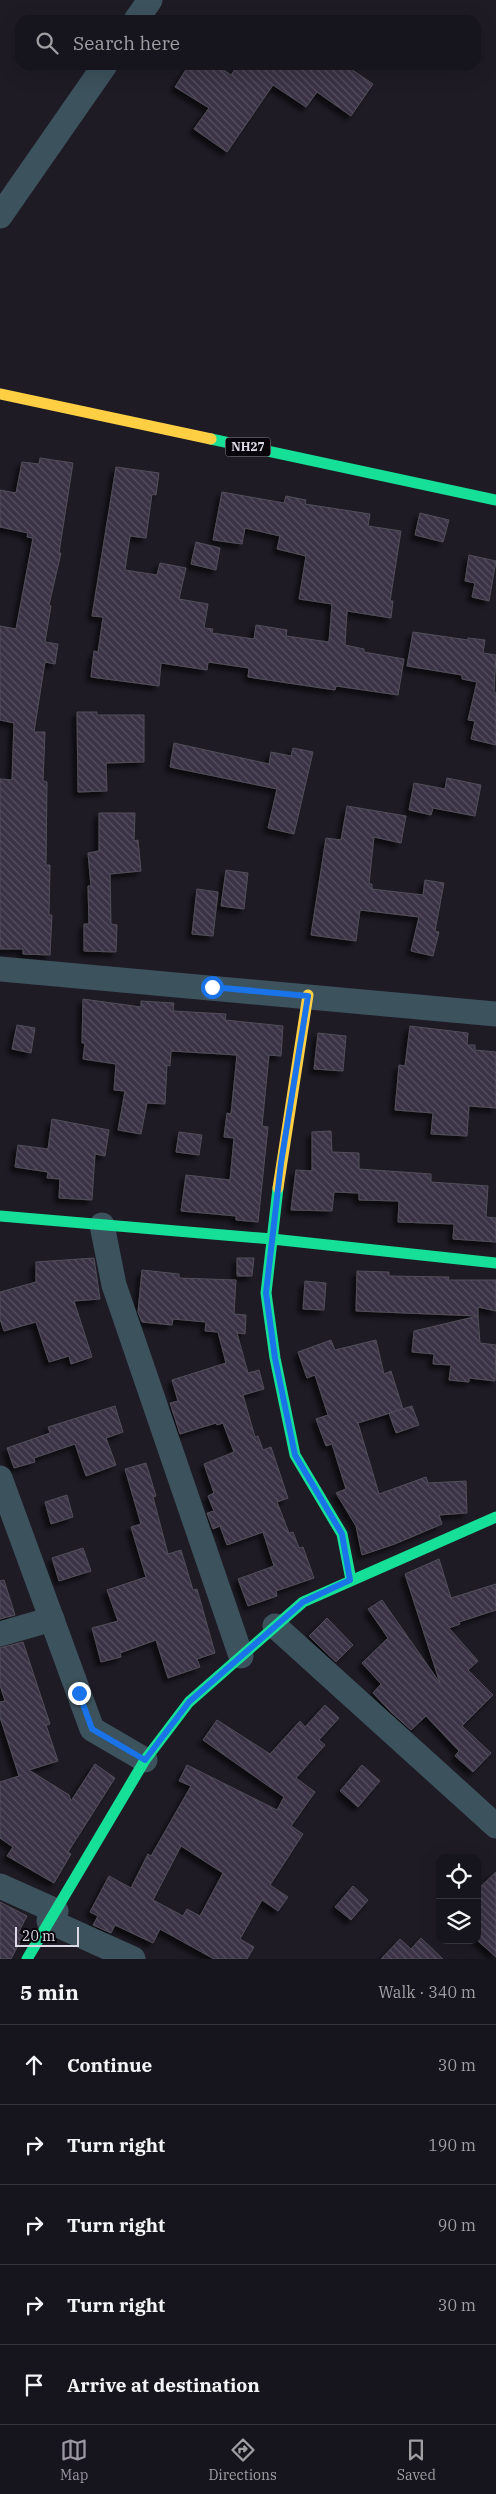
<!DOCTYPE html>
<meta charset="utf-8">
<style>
:root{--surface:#16141c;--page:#232129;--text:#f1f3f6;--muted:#9e9ea3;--line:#35333b;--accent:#9a96a2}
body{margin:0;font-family:"IBM Plex Serif",serif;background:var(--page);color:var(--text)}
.controls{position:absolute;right:15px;bottom:15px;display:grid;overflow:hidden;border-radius:10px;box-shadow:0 5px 20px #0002}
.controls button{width:45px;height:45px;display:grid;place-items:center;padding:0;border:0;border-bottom:1px solid var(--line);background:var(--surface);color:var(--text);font:25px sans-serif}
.scale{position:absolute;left:15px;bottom:12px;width:64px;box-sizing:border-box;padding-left:5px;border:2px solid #dcd8e5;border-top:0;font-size:14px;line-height:18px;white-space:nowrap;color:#dcd8e5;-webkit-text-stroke:4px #07050b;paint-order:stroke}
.stop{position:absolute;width:15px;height:15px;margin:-11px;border:4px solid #1a73e8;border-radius:50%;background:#fff}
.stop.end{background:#1a73e8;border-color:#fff;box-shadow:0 1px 5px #0008}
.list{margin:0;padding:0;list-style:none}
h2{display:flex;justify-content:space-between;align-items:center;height:65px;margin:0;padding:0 20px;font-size:21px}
h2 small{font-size:16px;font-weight:400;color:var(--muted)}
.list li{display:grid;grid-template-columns:32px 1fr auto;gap:15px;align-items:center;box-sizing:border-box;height:80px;padding:0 20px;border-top:1px solid var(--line)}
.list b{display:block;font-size:19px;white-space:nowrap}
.list em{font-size:16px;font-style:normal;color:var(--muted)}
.icon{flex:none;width:28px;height:28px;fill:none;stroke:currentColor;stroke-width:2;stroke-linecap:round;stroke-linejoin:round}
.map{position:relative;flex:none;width:496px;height:1959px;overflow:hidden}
.search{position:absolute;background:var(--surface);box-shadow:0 5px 20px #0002;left:15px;right:15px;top:15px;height:55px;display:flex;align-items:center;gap:12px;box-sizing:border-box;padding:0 18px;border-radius:15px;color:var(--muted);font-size:19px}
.sheet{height:465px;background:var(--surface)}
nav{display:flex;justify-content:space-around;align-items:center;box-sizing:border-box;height:70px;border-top:1px solid var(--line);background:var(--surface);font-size:14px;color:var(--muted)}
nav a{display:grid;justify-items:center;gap:2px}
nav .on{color:var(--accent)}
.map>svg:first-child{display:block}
</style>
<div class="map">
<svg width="496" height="1959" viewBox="0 0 496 1959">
<defs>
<pattern id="building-back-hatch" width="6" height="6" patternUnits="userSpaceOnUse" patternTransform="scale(1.25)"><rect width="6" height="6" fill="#3a3345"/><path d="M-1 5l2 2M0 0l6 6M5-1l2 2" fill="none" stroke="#565060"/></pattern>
<filter id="shadow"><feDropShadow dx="-4.5" dy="4.5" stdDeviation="2.5" flood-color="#0009"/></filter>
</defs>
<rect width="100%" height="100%" fill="#1e1b25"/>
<g fill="url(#building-back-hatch)" stroke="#514e58" fill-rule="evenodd" filter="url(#shadow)">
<path d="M 189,65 L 216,65 L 231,75 L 238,65 L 345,65 L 373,84 L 351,116 L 317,92 L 306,107 L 273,85 L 227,152 L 194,129 L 209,108 L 175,87 Z"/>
<path d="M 40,458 L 73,463 L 59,553 L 61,553 L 49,605 L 51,606 L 45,642 L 58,644 L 55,664 L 45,662 L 34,732 L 45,732 L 43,781 L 47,782 L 46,865 L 50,865 L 49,915 L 52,915 L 50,955 L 23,954 L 23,949 L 0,949 L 0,779 L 12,780 L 14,723 L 0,720 L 0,626 L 16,629 L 33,538 L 27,537 L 28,533 L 0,527 L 0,490 L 16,493 L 22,462 L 39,464 Z"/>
<path d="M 116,467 L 159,473 L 156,495 L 152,494 L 146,538 L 130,536 L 125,570 L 157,575 L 160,563 L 186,568 L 179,599 L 208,604 L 204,628 L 213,629 L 212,633 L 254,639 L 256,625 L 287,630 L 286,636 L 329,642 L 332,604 L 299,599 L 306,556 L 277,549 L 280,536 L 245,528 L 242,544 L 213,540 L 222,492 L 284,503 L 286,496 L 306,500 L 305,504 L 370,514 L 368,526 L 401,531 L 390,601 L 393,601 L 391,618 L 347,611 L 345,645 L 364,649 L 364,652 L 404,659 L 398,695 L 336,686 L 335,690 L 248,677 L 249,668 L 208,662 L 207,670 L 161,663 L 159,686 L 91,677 L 94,651 L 98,652 L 103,617 L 92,616 Z"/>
<path d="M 420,513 L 449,520 L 443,542 L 415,535 Z"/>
<path d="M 196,542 L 220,548 L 216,570 L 191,564 Z"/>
<path d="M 469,555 L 496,561 L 489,601 L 472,597 L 475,583 L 465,581 Z"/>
<path d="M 413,632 L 468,640 L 468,638 L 485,640 L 483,653 L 496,655 L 494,692 L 496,693 L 496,745 L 471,739 L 475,721 L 468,720 L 477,682 L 462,679 L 462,675 L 407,666 Z"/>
<path d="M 77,712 L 97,712 L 97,715 L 144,715 L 144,762 L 106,763 L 107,791 L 78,792 Z"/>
<path d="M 174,743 L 269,764 L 271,752 L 291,756 L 293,748 L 313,752 L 294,834 L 268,828 L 277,789 L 170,767 Z"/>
<path d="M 447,778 L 481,785 L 475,816 L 433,808 L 431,815 L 409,810 L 414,783 L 445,789 Z"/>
<path d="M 347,806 L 406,816 L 401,843 L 374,837 L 369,884 L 372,884 L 372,889 L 423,895 L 425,880 L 444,883 L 435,931 L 439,932 L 433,956 L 411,951 L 419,917 L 360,910 L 356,941 L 311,935 L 326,838 L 341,840 Z"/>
<path d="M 99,813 L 135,813 L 134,841 L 138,840 L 141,871 L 110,874 L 111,924 L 117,925 L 116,952 L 84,951 L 84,924 L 89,924 L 88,886 L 91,886 L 88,853 L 99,851 Z"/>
<path d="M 226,870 L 248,873 L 244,909 L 221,906 Z"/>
<path d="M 197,889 L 218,892 L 213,936 L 192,934 Z"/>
<path d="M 83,999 L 141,1007 L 141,1001 L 174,1003 L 173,1011 L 226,1014 L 225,1020 L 283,1026 L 281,1056 L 269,1055 L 262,1126 L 268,1127 L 258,1222 L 236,1220 L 236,1216 L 181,1211 L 186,1175 L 230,1180 L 234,1138 L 224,1137 L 227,1113 L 231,1114 L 237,1055 L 171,1051 L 170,1066 L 167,1065 L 165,1104 L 147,1103 L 141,1134 L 118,1130 L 125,1091 L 114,1090 L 116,1064 L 83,1059 L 85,1043 L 82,1043 Z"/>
<path d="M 17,1025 L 35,1028 L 31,1053 L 12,1049 Z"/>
<path d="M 410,1026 L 468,1033 L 467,1045 L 475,1045 L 475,1050 L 496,1052 L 496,1108 L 469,1106 L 467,1136 L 431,1134 L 433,1113 L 395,1110 L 399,1065 L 405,1066 Z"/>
<path d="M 318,1033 L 346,1036 L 343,1071 L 314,1069 Z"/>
<path d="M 52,1119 L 109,1130 L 105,1156 L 95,1154 L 92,1200 L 59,1198 L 60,1179 L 47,1178 L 48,1172 L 15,1167 L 18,1145 L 48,1149 Z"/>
<path d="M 331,1131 L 332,1152 L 359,1153 L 359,1169 L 431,1174 L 431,1182 L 488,1186 L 486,1217 L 496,1218 L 496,1242 L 453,1239 L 454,1224 L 398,1222 L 399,1201 L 359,1200 L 359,1193 L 334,1192 L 332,1211 L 291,1210 L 296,1170 L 312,1171 L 312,1132 Z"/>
<path d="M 179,1132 L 202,1135 L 199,1155 L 176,1152 Z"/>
<path d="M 94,1258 L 100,1299 L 74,1301 L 92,1357 L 71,1364 L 69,1356 L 49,1362 L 36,1322 L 4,1331 L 0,1319 L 0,1292 L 36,1282 L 36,1262 Z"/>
<path d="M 237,1258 L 254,1258 L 252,1276 L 237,1276 Z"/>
<path d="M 142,1270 L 179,1274 L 179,1278 L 236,1280 L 234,1314 L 246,1315 L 245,1334 L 237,1333 L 248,1373 L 259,1370 L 264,1389 L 243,1395 L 255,1437 L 258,1436 L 263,1450 L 271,1447 L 288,1498 L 277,1502 L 289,1533 L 293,1532 L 299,1548 L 303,1547 L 314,1578 L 276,1591 L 277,1596 L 248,1606 L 238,1579 L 274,1566 L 263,1532 L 227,1545 L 220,1526 L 213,1529 L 207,1513 L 214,1511 L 208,1496 L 214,1493 L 204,1464 L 234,1452 L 223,1423 L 217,1425 L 216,1423 L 180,1434 L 170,1403 L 178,1401 L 172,1380 L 226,1363 L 218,1332 L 205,1331 L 206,1322 L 173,1319 L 172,1325 L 142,1322 L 138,1312 Z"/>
<path d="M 357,1271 L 389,1272 L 389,1276 L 449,1277 L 448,1280 L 496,1280 L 496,1311 L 478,1307 L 478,1316 L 356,1311 Z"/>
<path d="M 305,1281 L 326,1283 L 324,1310 L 303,1309 Z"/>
<path d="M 478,1316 L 480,1343 L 496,1345 L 495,1381 L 469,1378 L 469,1382 L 449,1380 L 451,1365 L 433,1364 L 434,1354 L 412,1352 L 414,1331 Z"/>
<path d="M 331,1340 L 335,1350 L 376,1340 L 384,1374 L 391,1371 L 403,1409 L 358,1423 L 379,1494 L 426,1477 L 428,1483 L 466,1481 L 467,1513 L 439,1515 L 442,1524 L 395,1544 L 362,1555 L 356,1526 L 336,1493 L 346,1489 L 332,1444 L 326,1446 L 316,1419 L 328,1415 L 315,1375 L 307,1378 L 298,1352 Z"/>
<path d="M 115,1406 L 123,1432 L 106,1438 L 116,1465 L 86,1476 L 75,1444 L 34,1458 L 35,1462 L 14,1468 L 7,1448 L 50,1433 L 48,1427 Z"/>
<path d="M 412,1406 L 419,1425 L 396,1433 L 389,1413 Z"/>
<path d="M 146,1463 L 156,1496 L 153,1497 L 168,1554 L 181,1550 L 193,1590 L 197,1589 L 215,1653 L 197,1659 L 200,1667 L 168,1678 L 156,1640 L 120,1653 L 121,1657 L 101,1662 L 92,1628 L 118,1621 L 107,1590 L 146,1577 L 131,1527 L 141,1524 L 125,1469 Z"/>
<path d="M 67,1495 L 73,1517 L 51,1524 L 45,1502 Z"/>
<path d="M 83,1548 L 91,1571 L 59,1581 L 52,1558 Z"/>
<path d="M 439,1559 L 451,1598 L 496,1584 L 496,1610 L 459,1622 L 460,1624 L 449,1628 L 478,1661 L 468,1670 L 493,1695 L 462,1726 L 491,1753 L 473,1772 L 455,1756 L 459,1751 L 426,1716 L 411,1730 L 390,1711 L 373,1693 L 381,1684 L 362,1663 L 388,1638 L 368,1609 L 382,1600 L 440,1683 L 405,1574 Z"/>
<path d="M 4,1580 L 15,1615 L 0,1619 L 0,1581 Z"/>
<path d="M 327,1618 L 353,1645 L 336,1662 L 309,1636 Z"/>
<path d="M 23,1642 L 50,1724 L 46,1725 L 58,1761 L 29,1770 L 69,1795 L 71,1801 L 95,1764 L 115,1778 L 68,1852 L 71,1854 L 54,1883 L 7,1856 L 13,1847 L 0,1838 L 0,1782 L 19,1776 L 0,1717 L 0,1702 L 5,1701 L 0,1685 L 0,1648 Z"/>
<path d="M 325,1705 L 339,1718 L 319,1740 L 325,1745 L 296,1778 L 315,1792 L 291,1826 L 303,1834 L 270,1885 L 288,1897 L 278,1911 L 262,1900 L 240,1939 L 254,1947 L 247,1959 L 214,1959 L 160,1929 L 153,1943 L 115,1925 L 111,1933 L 93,1925 L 98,1916 L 90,1912 L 109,1876 L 131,1888 L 148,1854 L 151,1856 L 191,1786 L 179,1781 L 187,1765 L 277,1810 L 284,1797 L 203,1740 L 217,1720 L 270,1754 L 300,1721 L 305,1727 ZM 181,1846 L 223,1873 L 200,1916 L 187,1909 L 183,1916 L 153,1900 Z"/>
<path d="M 362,1765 L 380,1781 L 358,1807 L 340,1791 Z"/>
<path d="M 496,1872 L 496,1957 L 477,1940 L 477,1890 Z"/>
<path d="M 353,1886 L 368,1900 L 351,1920 L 335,1907 Z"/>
<path d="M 0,1902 L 27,1916 L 18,1933 L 23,1936 L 11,1959 L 0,1959 Z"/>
<path d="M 421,1938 L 443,1959 L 381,1959 L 400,1939 L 411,1949 Z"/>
</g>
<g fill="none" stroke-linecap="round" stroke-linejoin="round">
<g stroke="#3c525c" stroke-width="25">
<path d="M 136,20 L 150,0"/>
<path d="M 0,216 L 105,65"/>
<path d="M 0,969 L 496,1014"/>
<path d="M 102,1225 L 114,1285 L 241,1656"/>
<path d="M 0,1478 L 92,1729 L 145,1760"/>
<path d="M 275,1626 L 496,1826"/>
<path d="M 0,1634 L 52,1619"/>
<path d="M 0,1886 L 56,1911"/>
<path d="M 49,1921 L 133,1959"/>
</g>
<g stroke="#16e098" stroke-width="11">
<path d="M 211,439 L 496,500"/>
<path d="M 278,1188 L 266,1293 L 275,1358 L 295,1455 L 342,1534 L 351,1580"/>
<path d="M 0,1216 L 272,1239 L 496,1263"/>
<path d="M 27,1959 L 145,1760 L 189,1702 L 303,1602 L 496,1517"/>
</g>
<g stroke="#ffcf43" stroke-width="11">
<path d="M 0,394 L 211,439"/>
<path d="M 278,1188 L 308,995"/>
</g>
</g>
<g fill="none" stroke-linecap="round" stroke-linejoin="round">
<path stroke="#1a73e8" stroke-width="6" d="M 79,1693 L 92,1729 L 145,1760 L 189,1702 L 303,1602 L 350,1580 L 342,1534 L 295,1455 L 275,1358 L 266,1293 L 281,1163 L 308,996 L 212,987"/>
</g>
<g text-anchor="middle" stroke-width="4.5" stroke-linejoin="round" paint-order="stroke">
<rect fill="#07050b" stroke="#9c99a4" stroke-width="1" x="225.5" y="437.5" width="45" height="19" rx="4"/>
<g font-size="12" font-weight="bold" fill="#dcd8e5">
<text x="248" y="451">NH27</text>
</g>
</g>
</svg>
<div class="controls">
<button><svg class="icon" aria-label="locate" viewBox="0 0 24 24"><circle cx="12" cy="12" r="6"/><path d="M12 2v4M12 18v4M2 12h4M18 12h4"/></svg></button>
<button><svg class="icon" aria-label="layers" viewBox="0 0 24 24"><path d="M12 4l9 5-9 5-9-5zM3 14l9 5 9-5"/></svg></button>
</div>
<div class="scale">20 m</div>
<div class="stop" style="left:212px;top:987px"></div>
<div class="stop end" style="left:79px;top:1693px"></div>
<div class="search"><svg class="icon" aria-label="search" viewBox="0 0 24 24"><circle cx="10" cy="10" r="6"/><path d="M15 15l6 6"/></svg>Search here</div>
</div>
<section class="sheet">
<h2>5 min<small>Walk · 340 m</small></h2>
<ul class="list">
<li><svg class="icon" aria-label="ahead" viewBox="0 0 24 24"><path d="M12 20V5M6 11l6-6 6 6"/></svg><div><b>Continue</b></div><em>30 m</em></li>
<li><svg class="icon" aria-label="right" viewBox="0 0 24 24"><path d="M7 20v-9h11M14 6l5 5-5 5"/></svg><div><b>Turn right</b></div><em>190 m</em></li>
<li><svg class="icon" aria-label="right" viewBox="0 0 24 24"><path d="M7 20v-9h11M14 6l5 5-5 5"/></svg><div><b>Turn right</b></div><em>90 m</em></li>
<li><svg class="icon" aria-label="right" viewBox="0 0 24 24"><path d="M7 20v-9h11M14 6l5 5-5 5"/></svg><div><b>Turn right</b></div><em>30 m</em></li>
<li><svg class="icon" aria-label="arrive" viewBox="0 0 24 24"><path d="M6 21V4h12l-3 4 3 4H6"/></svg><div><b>Arrive at destination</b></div></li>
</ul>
</section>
<nav>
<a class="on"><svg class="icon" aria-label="map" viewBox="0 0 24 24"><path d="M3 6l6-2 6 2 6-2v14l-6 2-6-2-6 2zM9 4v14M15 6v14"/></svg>Map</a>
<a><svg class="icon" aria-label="directions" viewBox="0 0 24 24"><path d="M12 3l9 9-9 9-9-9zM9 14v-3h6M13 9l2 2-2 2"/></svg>Directions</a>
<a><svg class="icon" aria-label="saved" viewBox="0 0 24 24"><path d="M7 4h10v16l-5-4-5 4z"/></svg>Saved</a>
</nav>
